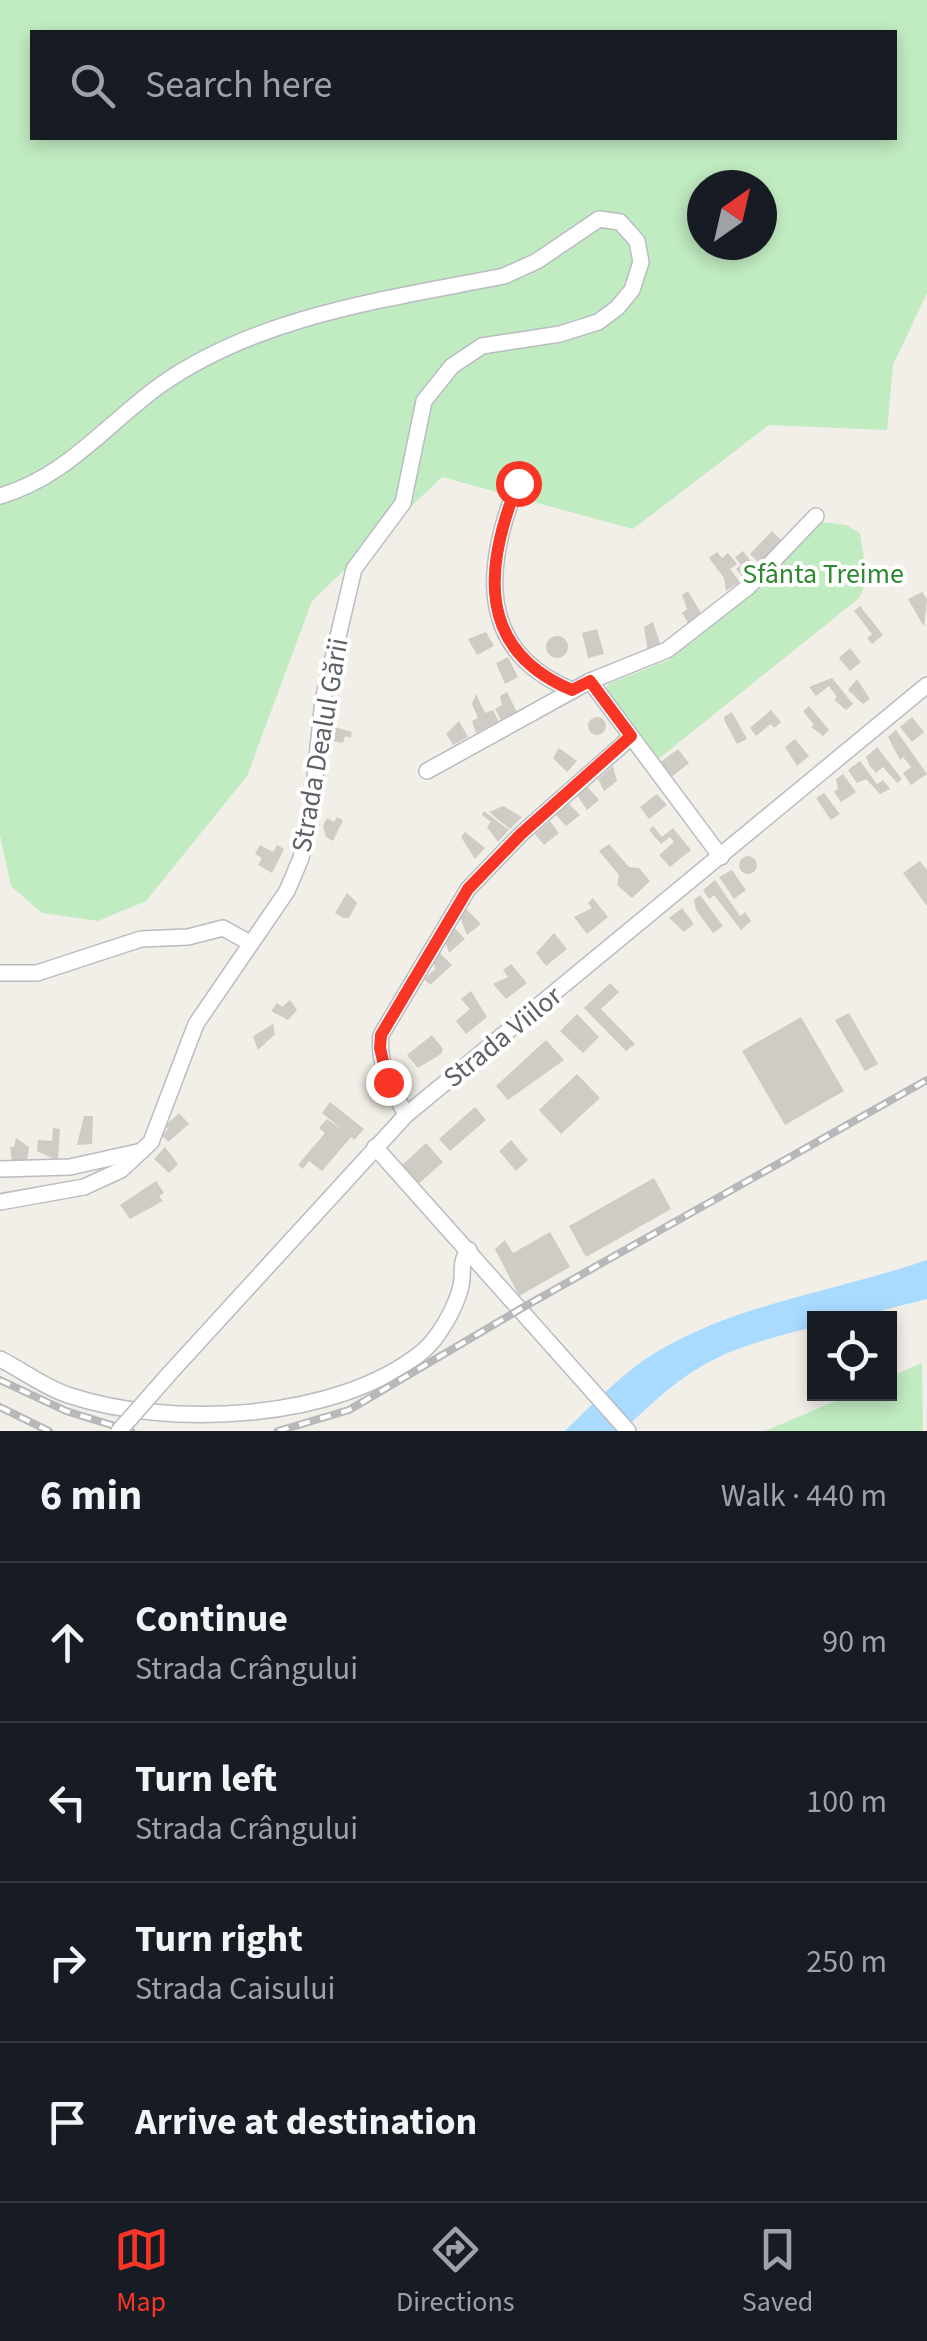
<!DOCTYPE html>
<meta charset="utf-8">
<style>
:root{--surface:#171b24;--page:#20242c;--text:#f1f3f6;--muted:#9ea1a6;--line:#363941;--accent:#f93525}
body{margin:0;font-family:"Source Sans 3",sans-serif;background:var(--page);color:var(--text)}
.controls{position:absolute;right:30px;bottom:30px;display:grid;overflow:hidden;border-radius:0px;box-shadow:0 5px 15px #0003}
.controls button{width:90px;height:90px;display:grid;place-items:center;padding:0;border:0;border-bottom:2px solid var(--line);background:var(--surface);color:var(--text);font:50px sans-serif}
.compass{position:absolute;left:687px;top:170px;width:90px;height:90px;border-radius:50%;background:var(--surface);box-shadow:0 5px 15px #0003;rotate:34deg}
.stop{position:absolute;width:30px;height:30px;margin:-22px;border:8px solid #f93525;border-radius:50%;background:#fff}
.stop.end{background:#f93525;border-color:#fff;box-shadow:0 2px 10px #0008}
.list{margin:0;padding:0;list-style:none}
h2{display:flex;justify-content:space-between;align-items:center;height:130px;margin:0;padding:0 40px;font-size:42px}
h2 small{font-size:32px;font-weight:400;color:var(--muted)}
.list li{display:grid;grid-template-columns:65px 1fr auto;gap:30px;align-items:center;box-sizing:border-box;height:160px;padding:0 40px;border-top:2px solid var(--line)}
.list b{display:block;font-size:38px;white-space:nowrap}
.list p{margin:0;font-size:32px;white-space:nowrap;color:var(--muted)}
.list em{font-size:32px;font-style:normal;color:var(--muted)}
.icon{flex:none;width:55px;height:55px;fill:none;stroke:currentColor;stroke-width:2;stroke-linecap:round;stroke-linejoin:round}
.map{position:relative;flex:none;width:927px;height:1431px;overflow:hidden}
.search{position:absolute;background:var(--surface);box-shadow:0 5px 15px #0003;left:30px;right:30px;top:30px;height:110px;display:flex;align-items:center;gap:25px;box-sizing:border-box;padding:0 35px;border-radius:0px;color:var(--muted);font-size:38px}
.sheet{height:770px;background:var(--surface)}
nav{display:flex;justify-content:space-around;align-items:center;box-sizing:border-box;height:140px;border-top:2px solid var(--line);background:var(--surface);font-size:28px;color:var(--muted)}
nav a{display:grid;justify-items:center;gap:5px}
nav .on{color:var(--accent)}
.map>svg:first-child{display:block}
</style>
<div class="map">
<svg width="927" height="1431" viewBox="0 0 927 1431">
<rect width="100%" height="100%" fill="#f1efe7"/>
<g fill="#c1ebc1" fill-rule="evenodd">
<path d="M 0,0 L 927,0 L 927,293 L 893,365 L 887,430 L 769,425 L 633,529 L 442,477 L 312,601 L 247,776 L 146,901 L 98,921 L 42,913 L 11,886 L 0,835 ZM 32,32 L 894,32 L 894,138 L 32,138 ZM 702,185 L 762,185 L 762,245 L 702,245 Z"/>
<path d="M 821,522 L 846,525 L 860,533 L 867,580 L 859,598 L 656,761 L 606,690 L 608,684 L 669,660 Z"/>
<path d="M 922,1363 L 923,1431 L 765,1431 L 852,1394 L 890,1394 L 890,1377 Z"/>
</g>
<path fill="#a9daff" d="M 927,1260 L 927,1299 L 851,1318 L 814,1318 L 814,1327 C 720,1350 693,1362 623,1431 L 565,1431 C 596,1401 627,1368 665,1347 C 746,1302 840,1290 927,1260 Z"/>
<g fill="#cfccc5">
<path d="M 772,531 L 783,542 L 761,565 L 750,554 Z"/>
<path d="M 743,551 L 757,569 L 744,579 L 736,569 L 741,565 L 735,557 Z"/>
<path d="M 717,552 L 722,558 L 728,553 L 737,564 L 730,569 L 740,582 L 726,591 L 724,578 L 709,558 Z"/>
<path d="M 688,591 L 702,615 L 688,623 L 682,613 L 687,609 L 682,595 Z"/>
<path d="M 922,592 L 927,599 L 924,627 L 908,599 Z"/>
<path d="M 860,606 L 883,635 L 872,644 L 867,638 L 872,634 L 854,611 Z"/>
<path d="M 653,622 L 662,649 L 648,653 L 644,627 Z"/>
<path d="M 597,629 L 604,654 L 588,658 L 582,633 Z"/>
<path d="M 486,632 L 494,646 L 477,655 L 468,639 Z"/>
<circle cx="557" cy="647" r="11"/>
<path d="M 850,648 L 861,662 L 850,671 L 839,658 Z"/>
<path d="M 508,657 L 518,677 L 505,684 L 496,663 Z"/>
<path d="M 832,678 L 853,704 L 846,710 L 834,700 L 837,697 L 829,686 L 816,696 L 809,687 Z"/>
<path d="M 857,679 L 870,699 L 863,704 L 848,690 Z"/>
<path d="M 507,692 L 517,712 L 501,720 L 495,709 L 502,705 L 500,696 Z"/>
<path d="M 476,694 L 485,713 L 493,710 L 499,722 L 476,733 L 472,721 L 478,718 L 472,704 Z"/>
<path d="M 809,706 L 829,730 L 823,736 L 811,727 L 814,725 L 803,711 Z"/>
<path d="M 771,710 L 781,722 L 774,728 L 771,724 L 756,736 L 750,728 Z"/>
<path d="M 732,712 L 747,739 L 737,744 L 725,722 L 724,717 Z"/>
<circle cx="597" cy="726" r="9"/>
<path d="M 912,717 L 924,732 L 912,742 L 900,727 Z"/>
<path d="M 459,721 L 468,737 L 453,745 L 446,734 Z"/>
<path d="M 327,725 L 352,732 L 351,738 L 345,736 L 343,743 L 324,739 Z"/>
<path d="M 896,730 L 927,774 L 911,785 L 903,773 L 911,767 L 903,757 L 900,760 L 888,737 Z"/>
<path d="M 795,739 L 809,756 L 797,766 L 785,747 Z"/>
<path d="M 877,747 L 902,779 L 897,783 L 883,767 L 876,773 L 870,766 L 866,757 Z"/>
<path d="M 559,748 L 577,761 L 567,772 L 553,758 Z"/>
<path d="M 678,749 L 689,763 L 669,779 L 658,764 Z"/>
<path d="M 860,761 L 877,784 L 883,780 L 890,789 L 880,794 L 866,779 L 857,783 L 848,770 Z"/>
<path d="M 613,766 L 617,781 L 604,791 L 598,779 Z"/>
<path d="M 843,774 L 856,792 L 841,802 L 834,792 L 838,789 L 836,779 Z"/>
<path d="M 587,786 L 599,800 L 587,810 L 577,795 Z"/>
<path d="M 824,793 L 840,814 L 831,820 L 816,798 Z"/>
<path d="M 657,794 L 667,805 L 649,819 L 640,807 Z"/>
<path d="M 569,804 L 580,815 L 566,826 L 556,815 Z"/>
<path d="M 503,806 L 522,817 L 510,829 L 489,812 Z"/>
<path d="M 484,811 L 509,830 L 498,842 L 487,827 L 491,822 L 482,815 Z"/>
<path d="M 337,817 L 343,820 L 333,841 L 326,837 L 323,826 L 327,818 L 334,822 Z"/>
<path d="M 550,821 L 559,833 L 544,845 L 535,834 Z"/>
<path d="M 653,826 L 662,837 L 673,828 L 691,850 L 670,867 L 659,855 L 674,842 L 670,837 L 661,844 L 649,830 Z"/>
<path d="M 465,832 L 485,848 L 475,859 L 461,837 Z"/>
<path d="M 609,844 L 629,867 L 639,868 L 650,881 L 632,898 L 617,885 L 619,875 L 599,851 Z"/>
<path d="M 260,845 L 273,852 L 277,845 L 284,849 L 272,873 L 258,865 L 262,858 L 255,854 Z"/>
<circle cx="748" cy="865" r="9"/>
<path d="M 920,861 L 927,870 L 927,906 L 903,873 Z"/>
<path d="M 732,870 L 746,890 L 734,899 L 719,877 Z"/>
<path d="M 715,880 L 740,916 L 745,912 L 751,921 L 741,930 L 714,895 L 709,899 L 703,890 Z"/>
<path d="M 347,893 L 357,903 L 349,918 L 344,918 L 335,913 Z"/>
<path d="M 700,895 L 723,926 L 713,933 L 696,910 L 694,900 Z"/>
<path d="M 593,898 L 608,917 L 587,934 L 574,917 L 592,908 L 588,903 Z"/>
<path d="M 682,908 L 694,924 L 684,932 L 669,918 Z"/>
<path d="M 466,909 L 481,924 L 467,935 L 459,915 Z"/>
<path d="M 454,927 L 465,939 L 449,953 L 445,941 Z"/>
<path d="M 554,933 L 567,949 L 546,966 L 536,953 Z"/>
<path d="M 440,953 L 452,965 L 430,985 L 424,979 L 435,969 L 433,959 Z"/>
<path d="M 511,964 L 527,983 L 506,999 L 493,984 L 508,977 L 503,970 Z"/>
<path d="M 610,983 L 619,992 L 601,1009 L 635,1044 L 626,1051 L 584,1008 Z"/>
<path d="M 471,991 L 487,1017 L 466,1034 L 456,1021 L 470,1009 L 461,999 Z"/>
<path d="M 290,1000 L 297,1010 L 288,1020 L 271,1011 L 277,1003 L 282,1007 Z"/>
<path d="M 849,1013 L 878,1064 L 865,1071 L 835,1020 Z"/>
<path d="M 577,1014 L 599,1037 L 583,1053 L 560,1031 Z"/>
<path d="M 801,1017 L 844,1091 L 785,1125 L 742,1051 Z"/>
<path d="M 273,1024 L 275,1034 L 258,1050 L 253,1036 Z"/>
<path d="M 432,1035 L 443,1049 L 441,1054 L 418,1068 L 407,1055 Z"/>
<path d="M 546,1040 L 564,1060 L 508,1100 L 496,1086 Z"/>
<path d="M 577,1074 L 600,1098 L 561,1134 L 539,1110 Z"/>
<path d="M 330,1102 L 364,1129 L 354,1140 L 351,1137 L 322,1171 L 309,1161 L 303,1169 L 298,1165 L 325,1133 L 319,1128 L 327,1119 L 344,1131 L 322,1113 Z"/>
<path d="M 475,1107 L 486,1120 L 450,1151 L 439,1139 Z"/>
<path d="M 179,1113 L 189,1124 L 168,1142 L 162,1135 L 168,1129 L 165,1126 Z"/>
<path d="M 84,1116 L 93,1116 L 92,1144 L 77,1145 Z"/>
<path d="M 53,1128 L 60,1129 L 58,1161 L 37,1151 L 38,1140 L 52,1141 Z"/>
<path d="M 16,1138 L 29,1147 L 27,1162 L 12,1162 L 10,1147 L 14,1147 Z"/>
<path d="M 511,1140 L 528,1160 L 516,1171 L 499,1151 Z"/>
<path d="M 426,1143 L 443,1162 L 415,1187 L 398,1169 Z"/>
<path d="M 165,1147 L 178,1164 L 169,1173 L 154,1159 Z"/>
<path d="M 654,1178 L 671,1209 L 586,1257 L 569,1226 Z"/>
<path d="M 156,1181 L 164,1193 L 159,1196 L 163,1201 L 130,1219 L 120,1205 Z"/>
<path d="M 550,1232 L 570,1267 L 519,1296 L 495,1249 L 505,1240 L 513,1253 Z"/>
</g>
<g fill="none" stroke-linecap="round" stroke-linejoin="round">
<g stroke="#b9bcc1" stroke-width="18">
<g id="minor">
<path d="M 518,483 C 484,566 476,651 572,690"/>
<path d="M 0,496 C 67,477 107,423 162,384 C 261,315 388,299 504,276 L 537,261 L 599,219 L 620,222 L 637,241 L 641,262 L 632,290 L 617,308 L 598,322 L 560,334 L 482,346 L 452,366 L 424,401 L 403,503 L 354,569 L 323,700 L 312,806 L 301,858 L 287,891 L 196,1024 L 151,1142 L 121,1170 L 84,1187 L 0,1202"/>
<path d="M 590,681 L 721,857"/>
<path d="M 427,771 L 590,681 L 667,650 L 748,587 L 816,516"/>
<path d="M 0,973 L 37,973 L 141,939 L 188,937 L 223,928 L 250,943"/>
<path d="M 406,1115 C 393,1090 377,1064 381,1035 L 468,889 L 521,834 L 631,737"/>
<path d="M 375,1147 L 628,1431"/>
<path d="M 0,1169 L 70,1167 L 142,1151"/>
<path d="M 0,1359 C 22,1370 44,1387 68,1395 C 169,1429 337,1421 422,1352 C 439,1338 456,1307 461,1286 C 464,1273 459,1261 469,1250"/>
<path d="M 170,1373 L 406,1115 L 927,685"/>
</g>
</g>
<use href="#minor" stroke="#fff" stroke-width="15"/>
<g stroke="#b7b8b9" stroke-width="8">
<g id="rail">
<path d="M 0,1380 L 66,1411 L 131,1431"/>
<path d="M 0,1407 L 49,1431"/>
<path d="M 278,1431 L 349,1410 L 522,1308 L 927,1080"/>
</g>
</g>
<use href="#rail" stroke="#fff" stroke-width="4" stroke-dasharray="11" stroke-linecap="butt"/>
<g stroke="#b9bcc1" stroke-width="18" stroke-linecap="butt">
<path id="minor-bridge" d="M 119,1431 L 170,1373"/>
</g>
<use href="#minor-bridge" stroke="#fff" stroke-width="15"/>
</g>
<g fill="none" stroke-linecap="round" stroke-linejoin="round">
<path stroke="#f93525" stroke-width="12" d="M 388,1082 L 380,1048 L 381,1035 L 468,889 L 521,834 L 631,736 L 590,681 L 572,690 C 476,650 484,567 518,483"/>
</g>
<g text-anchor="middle" stroke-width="8" stroke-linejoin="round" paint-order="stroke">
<g font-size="28" fill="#2e8731" stroke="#fff">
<text x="823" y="583">Sfânta Treime</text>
</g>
<g font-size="28" fill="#5e6268" stroke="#fff">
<text transform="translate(319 745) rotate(-80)" y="10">Strada Dealul Gării</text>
<text transform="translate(502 1036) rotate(-39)" y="10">Strada Viilor</text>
</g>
</g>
</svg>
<div class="controls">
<button><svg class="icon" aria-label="locate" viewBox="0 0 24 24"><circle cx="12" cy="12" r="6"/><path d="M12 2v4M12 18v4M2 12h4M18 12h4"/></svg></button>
</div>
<svg class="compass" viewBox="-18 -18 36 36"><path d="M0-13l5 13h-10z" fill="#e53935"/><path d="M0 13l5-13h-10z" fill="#9ea1a6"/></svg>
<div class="stop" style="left:518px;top:483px"></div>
<div class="stop end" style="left:388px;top:1082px"></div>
<div class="search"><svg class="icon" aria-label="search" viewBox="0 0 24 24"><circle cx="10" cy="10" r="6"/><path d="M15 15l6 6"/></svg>Search here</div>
</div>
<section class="sheet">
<h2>6 min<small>Walk · 440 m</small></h2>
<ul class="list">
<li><svg class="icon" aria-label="ahead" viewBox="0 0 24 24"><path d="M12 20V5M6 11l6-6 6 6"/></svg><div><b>Continue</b><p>Strada Crângului</p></div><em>90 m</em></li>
<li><svg class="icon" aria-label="left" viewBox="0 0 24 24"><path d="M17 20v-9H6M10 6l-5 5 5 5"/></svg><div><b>Turn left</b><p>Strada Crângului</p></div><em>100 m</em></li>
<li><svg class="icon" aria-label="right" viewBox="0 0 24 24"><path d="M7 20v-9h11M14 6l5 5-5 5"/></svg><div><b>Turn right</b><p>Strada Caisului</p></div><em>250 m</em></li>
<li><svg class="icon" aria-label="arrive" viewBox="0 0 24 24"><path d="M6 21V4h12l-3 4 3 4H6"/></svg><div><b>Arrive at destination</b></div></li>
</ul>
</section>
<nav>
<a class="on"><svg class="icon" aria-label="map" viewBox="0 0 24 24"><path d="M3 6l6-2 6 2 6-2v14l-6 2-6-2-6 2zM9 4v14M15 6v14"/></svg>Map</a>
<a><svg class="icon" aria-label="directions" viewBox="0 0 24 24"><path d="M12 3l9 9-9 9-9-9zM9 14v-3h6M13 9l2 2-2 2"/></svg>Directions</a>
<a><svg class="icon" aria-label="saved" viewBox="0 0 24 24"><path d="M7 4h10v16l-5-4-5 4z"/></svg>Saved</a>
</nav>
